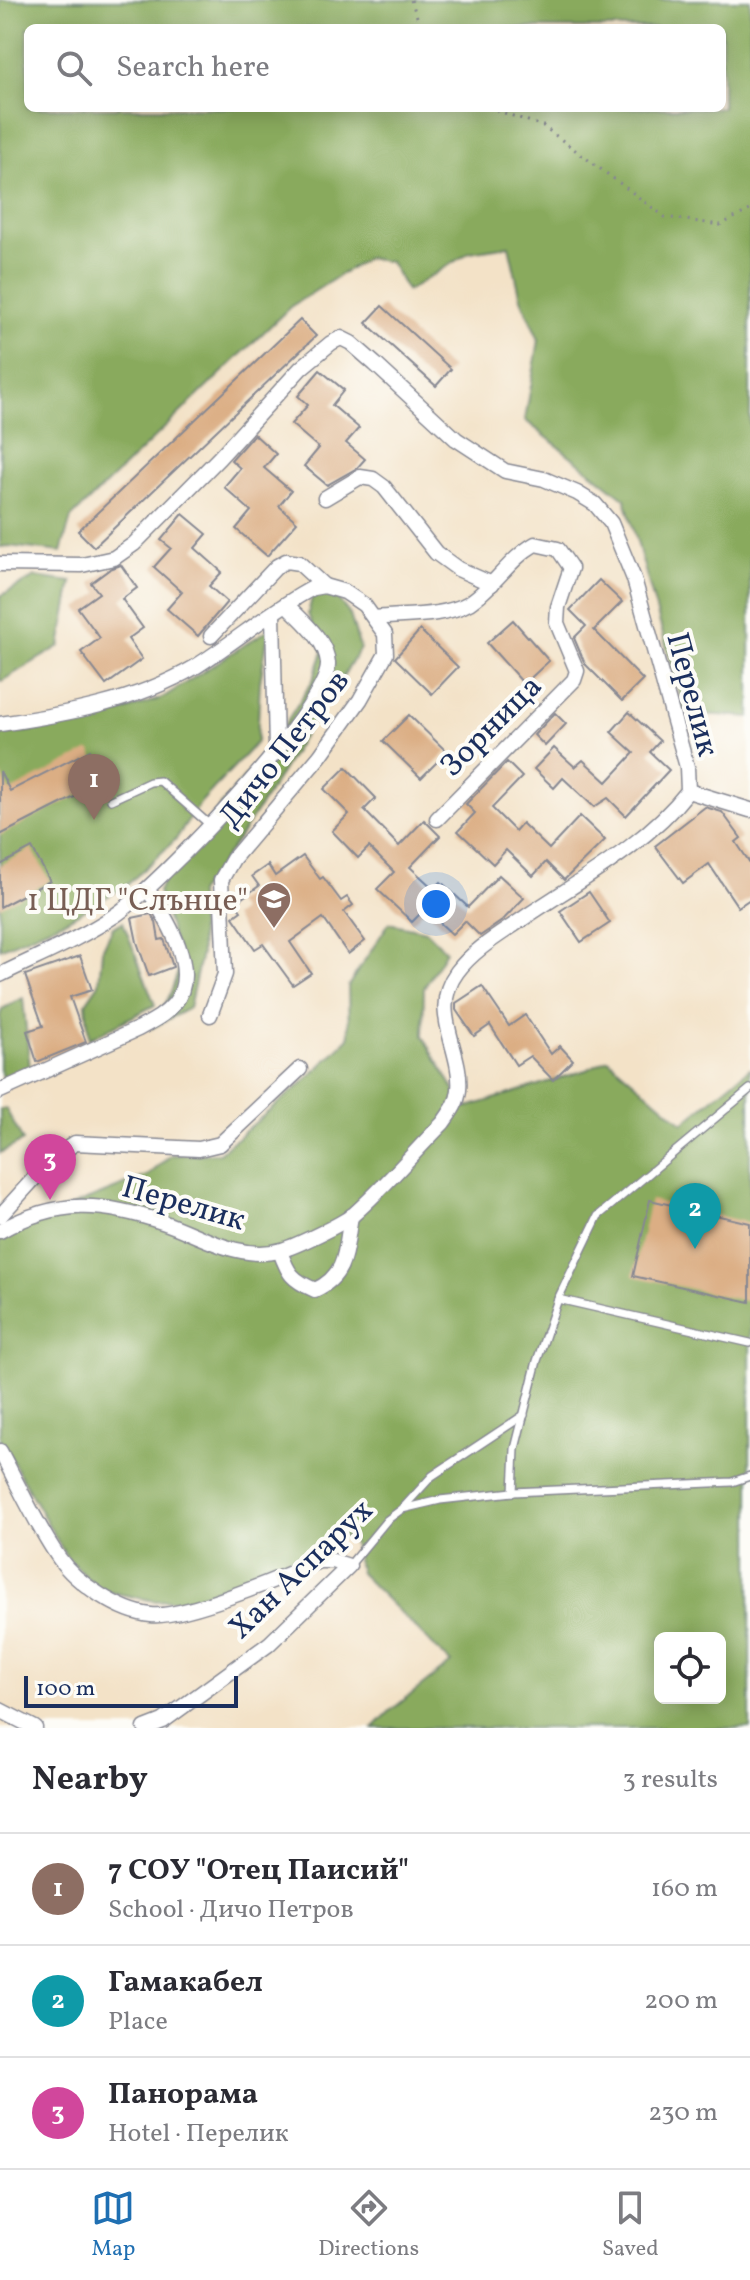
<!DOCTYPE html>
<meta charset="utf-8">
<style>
:root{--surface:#fff;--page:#f7f7f7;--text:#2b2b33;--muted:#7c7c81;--line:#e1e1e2;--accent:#1f6fb2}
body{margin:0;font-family:Vollkorn,serif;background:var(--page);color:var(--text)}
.controls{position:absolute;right:24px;bottom:24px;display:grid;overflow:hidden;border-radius:12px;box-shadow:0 4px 20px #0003}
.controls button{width:72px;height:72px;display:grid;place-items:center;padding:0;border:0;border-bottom:2px solid var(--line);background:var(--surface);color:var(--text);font:40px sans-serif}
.scale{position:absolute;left:24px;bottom:20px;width:214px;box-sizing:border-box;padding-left:8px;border:4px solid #1b2f5e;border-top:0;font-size:22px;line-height:28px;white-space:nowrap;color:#1b2f5e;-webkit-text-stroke:6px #fdfcf7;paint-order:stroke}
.you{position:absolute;left:436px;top:904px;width:28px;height:28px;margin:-20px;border:6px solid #fff;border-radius:50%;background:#1a73e8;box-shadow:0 0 0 12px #1a73e833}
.badge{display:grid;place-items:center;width:52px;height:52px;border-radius:50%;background:var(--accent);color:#fff;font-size:26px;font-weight:700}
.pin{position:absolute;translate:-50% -66px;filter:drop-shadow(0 2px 4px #0008)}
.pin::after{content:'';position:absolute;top:42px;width:28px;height:24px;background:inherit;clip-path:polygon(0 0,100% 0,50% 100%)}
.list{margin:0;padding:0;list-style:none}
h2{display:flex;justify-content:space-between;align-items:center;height:104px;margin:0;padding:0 32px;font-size:34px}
h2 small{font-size:26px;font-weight:400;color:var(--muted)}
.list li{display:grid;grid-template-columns:52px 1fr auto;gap:24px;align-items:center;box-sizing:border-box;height:112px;padding:0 32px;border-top:2px solid var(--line)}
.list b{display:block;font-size:30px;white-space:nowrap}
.list p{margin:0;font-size:26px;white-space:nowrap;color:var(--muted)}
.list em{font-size:26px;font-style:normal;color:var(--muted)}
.icon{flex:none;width:44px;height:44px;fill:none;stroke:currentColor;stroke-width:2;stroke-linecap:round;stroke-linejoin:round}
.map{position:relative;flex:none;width:750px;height:1728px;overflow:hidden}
.search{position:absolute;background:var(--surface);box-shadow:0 4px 20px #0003;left:24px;right:24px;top:24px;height:88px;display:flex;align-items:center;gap:20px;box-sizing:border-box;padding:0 28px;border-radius:12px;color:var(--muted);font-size:30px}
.sheet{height:440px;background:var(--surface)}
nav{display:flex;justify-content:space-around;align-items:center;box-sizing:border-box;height:112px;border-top:2px solid var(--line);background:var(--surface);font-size:22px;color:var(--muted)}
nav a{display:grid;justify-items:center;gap:4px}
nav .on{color:var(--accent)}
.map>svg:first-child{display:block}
</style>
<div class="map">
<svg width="750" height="1728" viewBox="0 0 750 1728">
<rect width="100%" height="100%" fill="#fdfcf7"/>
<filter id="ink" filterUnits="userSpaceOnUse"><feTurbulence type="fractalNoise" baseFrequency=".0125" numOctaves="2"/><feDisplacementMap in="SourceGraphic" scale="16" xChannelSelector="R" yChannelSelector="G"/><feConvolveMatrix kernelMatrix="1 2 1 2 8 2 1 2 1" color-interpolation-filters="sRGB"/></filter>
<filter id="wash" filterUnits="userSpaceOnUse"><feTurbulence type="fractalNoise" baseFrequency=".006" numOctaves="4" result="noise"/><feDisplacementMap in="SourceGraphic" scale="32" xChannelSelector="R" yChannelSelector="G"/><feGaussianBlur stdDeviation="1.8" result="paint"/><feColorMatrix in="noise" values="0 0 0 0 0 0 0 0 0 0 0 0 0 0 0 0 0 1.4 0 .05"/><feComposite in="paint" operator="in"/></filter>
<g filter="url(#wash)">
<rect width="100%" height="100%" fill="#f3e2c7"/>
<g fill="#89aa5d" stroke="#526c5e" stroke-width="2" fill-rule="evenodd">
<path d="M 0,0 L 750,0 L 750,717 L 685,713 L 625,499 L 525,420 L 539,340 L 521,299 L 509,246 L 470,252 L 407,291 L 390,262 L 367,258 L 290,307 L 71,518 L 61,552 L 8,546 L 0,547 ZM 28,28 L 722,28 L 722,108 L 28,108 Z"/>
<path d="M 35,577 L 72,582 L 60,646 L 0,682 L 0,596 Z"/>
<path d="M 314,589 L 335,595 L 350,615 L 360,648 C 347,674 328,695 313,720 C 277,780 242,838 198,893 L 201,954 L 189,1008 L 152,1028 L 170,995 L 181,963 L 158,891 L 175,861 L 275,740 L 313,680 L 323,652 L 308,614 Z"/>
<path d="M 269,629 L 260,682 L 257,742 L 201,802 L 176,839 L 126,886 L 66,920 L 0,949 L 0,735 L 86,724 L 162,698 Z"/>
<path d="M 123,922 L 155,1005 L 89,1039 L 86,1003 L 99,984 L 102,950 L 113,927 Z"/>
<path d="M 389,923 L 426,931 L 446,951 L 424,988 L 423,1036 L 465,1108 L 586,1070 L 608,1059 L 683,1123 L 750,1068 L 750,1728 L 373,1728 L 390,1711 L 451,1663 L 360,1573 L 351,1534 L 191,1599 L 155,1601 L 99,1590 L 66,1556 L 0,1439 L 0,1241 L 57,1212 L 149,1175 L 171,1155 L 219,1153 L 305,1081 L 349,1038 L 348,986 ZM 660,1638 L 720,1638 L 720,1698 L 660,1698 Z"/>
<path d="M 23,998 L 30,1069 L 5,1081 L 0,1070 L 0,1016 L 2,1009 Z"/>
<path d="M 0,1109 L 6,1109 L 23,1141 L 0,1153 Z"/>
</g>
<g id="blocks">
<g fill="#dbae84">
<path d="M 382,306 L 451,369 L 436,386 L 366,323 Z"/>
<path d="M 300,320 L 316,336 L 94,547 L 78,531 Z"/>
<path d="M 320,370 L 344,390 L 332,405 L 359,428 L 346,443 L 365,459 L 357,468 L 327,485 L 304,466 L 319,448 L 291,424 L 308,405 L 298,396 Z"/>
<path d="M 254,434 L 276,454 L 264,468 L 291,491 L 279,506 L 297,522 L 267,556 L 236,529 L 251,511 L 224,487 L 240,468 L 231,460 Z"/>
<path d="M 183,514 L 207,534 L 195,548 L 222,572 L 209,586 L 227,602 L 198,636 L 167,609 L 182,592 L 154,567 L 171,548 L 161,540 Z"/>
<path d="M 121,565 L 137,588 L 122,599 L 143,628 L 128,639 L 142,659 L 106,685 L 81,652 L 100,638 L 78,608 L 99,593 L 91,583 L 110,569 Z"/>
<path d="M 599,580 L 622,602 L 594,630 L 643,680 L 622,701 L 585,664 L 574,638 L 586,626 L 570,610 Z"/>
<path d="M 513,620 L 549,661 L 524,684 L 487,643 Z"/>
<path d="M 420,630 L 458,667 L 432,694 L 395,658 Z"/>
<path d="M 629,712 L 660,741 L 650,752 L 669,770 L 626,816 L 608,798 L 594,807 L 563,778 L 554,788 L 534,769 L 554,748 L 575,767 L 583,760 L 607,782 L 634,753 L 611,732 Z"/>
<path d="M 555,713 L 566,724 L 545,746 L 534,735 Z"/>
<path d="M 409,715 L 447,752 L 421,778 L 383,741 Z"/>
<path d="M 90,750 L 106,781 L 0,835 L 0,771 L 10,791 Z"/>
<path d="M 507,762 L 522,777 L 492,808 L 515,831 L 522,823 L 549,849 L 580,816 L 605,840 L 564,880 L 546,862 L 533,876 L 506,850 L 493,864 L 458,831 L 475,813 L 466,804 Z"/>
<path d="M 346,767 L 376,798 L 364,810 L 399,846 L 424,820 L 440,836 L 410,867 L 434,889 L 441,882 L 468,907 L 499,875 L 524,898 L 502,921 L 480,936 L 465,921 L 452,934 L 425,909 L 412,922 L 377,889 L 394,872 L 369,847 L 358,858 L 332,831 L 349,814 L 324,789 Z"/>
<path d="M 705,807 L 722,812 L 741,838 L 736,842 L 750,863 L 750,899 L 738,907 L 709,864 L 683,883 L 655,846 Z"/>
<path d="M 32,848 L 50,881 L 0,907 L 0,865 Z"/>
<path d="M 303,856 L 320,879 L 323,877 L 341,901 L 347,897 L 353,905 L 344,912 L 365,941 L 348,954 L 323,918 L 290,942 L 311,973 L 293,985 L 263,944 L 255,949 L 233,917 L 241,911 L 235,903 L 259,886 L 252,876 L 268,865 L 275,876 Z"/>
<path d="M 589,892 L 610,923 L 581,942 L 560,911 Z"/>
<path d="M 151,914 L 156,922 L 159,940 L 164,939 L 173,967 L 149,976 L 137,942 L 132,918 Z"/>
<path d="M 80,956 L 92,990 L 70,997 L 86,1042 L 37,1062 L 27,1031 L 43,1026 L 25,975 Z"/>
<path d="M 482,986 L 509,1026 L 525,1015 L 551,1054 L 560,1046 L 573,1060 L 553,1080 L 530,1056 L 516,1065 L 490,1025 L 474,1036 L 456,1010 L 456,1003 Z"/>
<path d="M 650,1200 L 750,1223 L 750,1302 L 633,1276 Z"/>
</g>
</g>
</g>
<g filter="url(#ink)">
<use href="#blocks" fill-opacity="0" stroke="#878892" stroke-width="2"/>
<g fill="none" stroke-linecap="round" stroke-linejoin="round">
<g stroke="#878892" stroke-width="10">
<g id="lane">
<path d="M 111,800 L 150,782 L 160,781 L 211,826"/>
<path d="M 558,1299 L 750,1343"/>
<path d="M 513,1492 L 515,1449 L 537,1361 L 558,1299 L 598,1216 L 750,1089"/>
<path d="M 402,1509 L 432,1476 L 524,1415"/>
<path d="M 349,1566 L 387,1520 L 402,1509 L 440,1500 L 513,1492 L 732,1482 L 750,1476"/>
</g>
</g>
<g stroke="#878892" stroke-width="17">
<g id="street">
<path d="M 325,498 L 360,477 L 373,479 L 384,487 L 436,553 L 458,569 L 492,584"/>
<path d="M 0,564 L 82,565 L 114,558 L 134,544 L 219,458 L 301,368 L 331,343 L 341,338 L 351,343 L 375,364 L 456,439 L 505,471 L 544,479 L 577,493 L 595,504 L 611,523 L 634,579 L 687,767 L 688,791 C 646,845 580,880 524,918 C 501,934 474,949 457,972 C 428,1011 463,1050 459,1090 C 458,1103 450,1113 443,1123 C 413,1153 385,1187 353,1215 C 342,1224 296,1246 282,1250 C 241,1262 200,1235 165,1223 C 104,1202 58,1198 0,1231"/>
<path d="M 273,614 L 276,749"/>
<path d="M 375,618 C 403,615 445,617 469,603 C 494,587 509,559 535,544 L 558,549 L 571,568 L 558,607 L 557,623 L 577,671 L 574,680 L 437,819"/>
<path d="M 211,636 L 277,566 L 286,561 L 299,563 L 324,586"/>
<path d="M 0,724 C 68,714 135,702 195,667 C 235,642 271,610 313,588 L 324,586 L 345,592 L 364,605 L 385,634 L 386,654 L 360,700 L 320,756 L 233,859 L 221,880 L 225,974 L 210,1015"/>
<path d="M 688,791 L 750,810"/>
<path d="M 0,975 C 38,956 78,940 114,916 C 155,890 331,707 328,663 C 326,639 302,621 287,605"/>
<path d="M 0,1091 L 138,1029 C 151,1022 164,1016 174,1004 C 201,972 167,919 148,890"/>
<path d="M 0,1216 L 50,1161 L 75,1143 L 199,1149 L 220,1144 L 300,1069"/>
<path d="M 280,1251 C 288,1274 292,1280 315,1290 C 348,1275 345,1249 351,1216"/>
<path d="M 0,1451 C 19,1486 36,1525 59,1558 C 76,1583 120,1612 151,1615 C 184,1619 285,1576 319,1561 L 333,1561 L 349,1566 L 269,1644 L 163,1721 L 145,1728"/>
<path d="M 0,1710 L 35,1728"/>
</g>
</g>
<g stroke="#878892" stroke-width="3" stroke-dasharray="2 6" stroke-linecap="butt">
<path d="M 411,0 L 421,28"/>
<path d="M 489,108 L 543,126 L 665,217 L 720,225 L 750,210"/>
</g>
<use href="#lane" stroke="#fff" stroke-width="7"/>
<use href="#street" stroke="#fff" stroke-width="14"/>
</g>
</g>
<defs>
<g id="school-pin" transform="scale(1.8)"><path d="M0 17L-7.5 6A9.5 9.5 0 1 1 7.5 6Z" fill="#8d6e63" stroke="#fdfcf7"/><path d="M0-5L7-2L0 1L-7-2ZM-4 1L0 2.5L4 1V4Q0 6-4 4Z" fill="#fff"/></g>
</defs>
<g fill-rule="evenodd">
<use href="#school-pin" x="274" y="899"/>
</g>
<g text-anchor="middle" stroke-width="8" stroke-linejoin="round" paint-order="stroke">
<g font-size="32" fill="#1b2f5e" stroke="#fdfcf7">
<text transform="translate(694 694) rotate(75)" y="11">Перелик</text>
<text transform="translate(490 725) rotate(-45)" y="11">Зорница</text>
<text transform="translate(283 748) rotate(-52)" y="11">Дичо Петров</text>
<text transform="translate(184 1202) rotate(16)" y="11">Перелик</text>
<text transform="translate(300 1568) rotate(-44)" y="11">Хан Аспарух</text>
</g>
<g font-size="32" fill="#785e54" stroke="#fdfcf7" text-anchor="end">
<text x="248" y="910">1 ЦДГ "Слънце"</text>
</g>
</g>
</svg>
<div class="controls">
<button><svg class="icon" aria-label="locate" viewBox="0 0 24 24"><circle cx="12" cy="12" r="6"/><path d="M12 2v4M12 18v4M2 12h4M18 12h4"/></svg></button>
</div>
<div class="scale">100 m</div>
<div class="you"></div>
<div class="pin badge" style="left:94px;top:820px;background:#8d6e63">1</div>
<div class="pin badge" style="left:695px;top:1249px;background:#0f9aa8">2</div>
<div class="pin badge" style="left:50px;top:1200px;background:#d1479c">3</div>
<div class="search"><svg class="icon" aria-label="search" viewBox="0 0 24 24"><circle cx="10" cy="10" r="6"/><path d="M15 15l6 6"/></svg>Search here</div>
</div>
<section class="sheet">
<h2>Nearby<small>3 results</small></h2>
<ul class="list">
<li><span class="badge" style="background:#8d6e63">1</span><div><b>7 СОУ &quot;Отец Паисий&quot;</b><p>School · Дичо Петров</p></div><em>160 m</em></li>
<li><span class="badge" style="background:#0f9aa8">2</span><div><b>Гамакабел</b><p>Place</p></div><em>200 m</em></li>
<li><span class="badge" style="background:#d1479c">3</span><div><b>Панорама</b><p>Hotel · Перелик</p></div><em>230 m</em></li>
</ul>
</section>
<nav>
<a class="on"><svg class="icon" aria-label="map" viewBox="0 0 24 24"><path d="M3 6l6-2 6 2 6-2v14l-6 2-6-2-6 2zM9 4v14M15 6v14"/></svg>Map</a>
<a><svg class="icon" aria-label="directions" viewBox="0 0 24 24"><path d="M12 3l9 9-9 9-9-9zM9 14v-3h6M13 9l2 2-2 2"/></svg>Directions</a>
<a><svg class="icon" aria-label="saved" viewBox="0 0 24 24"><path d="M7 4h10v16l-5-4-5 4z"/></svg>Saved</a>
</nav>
